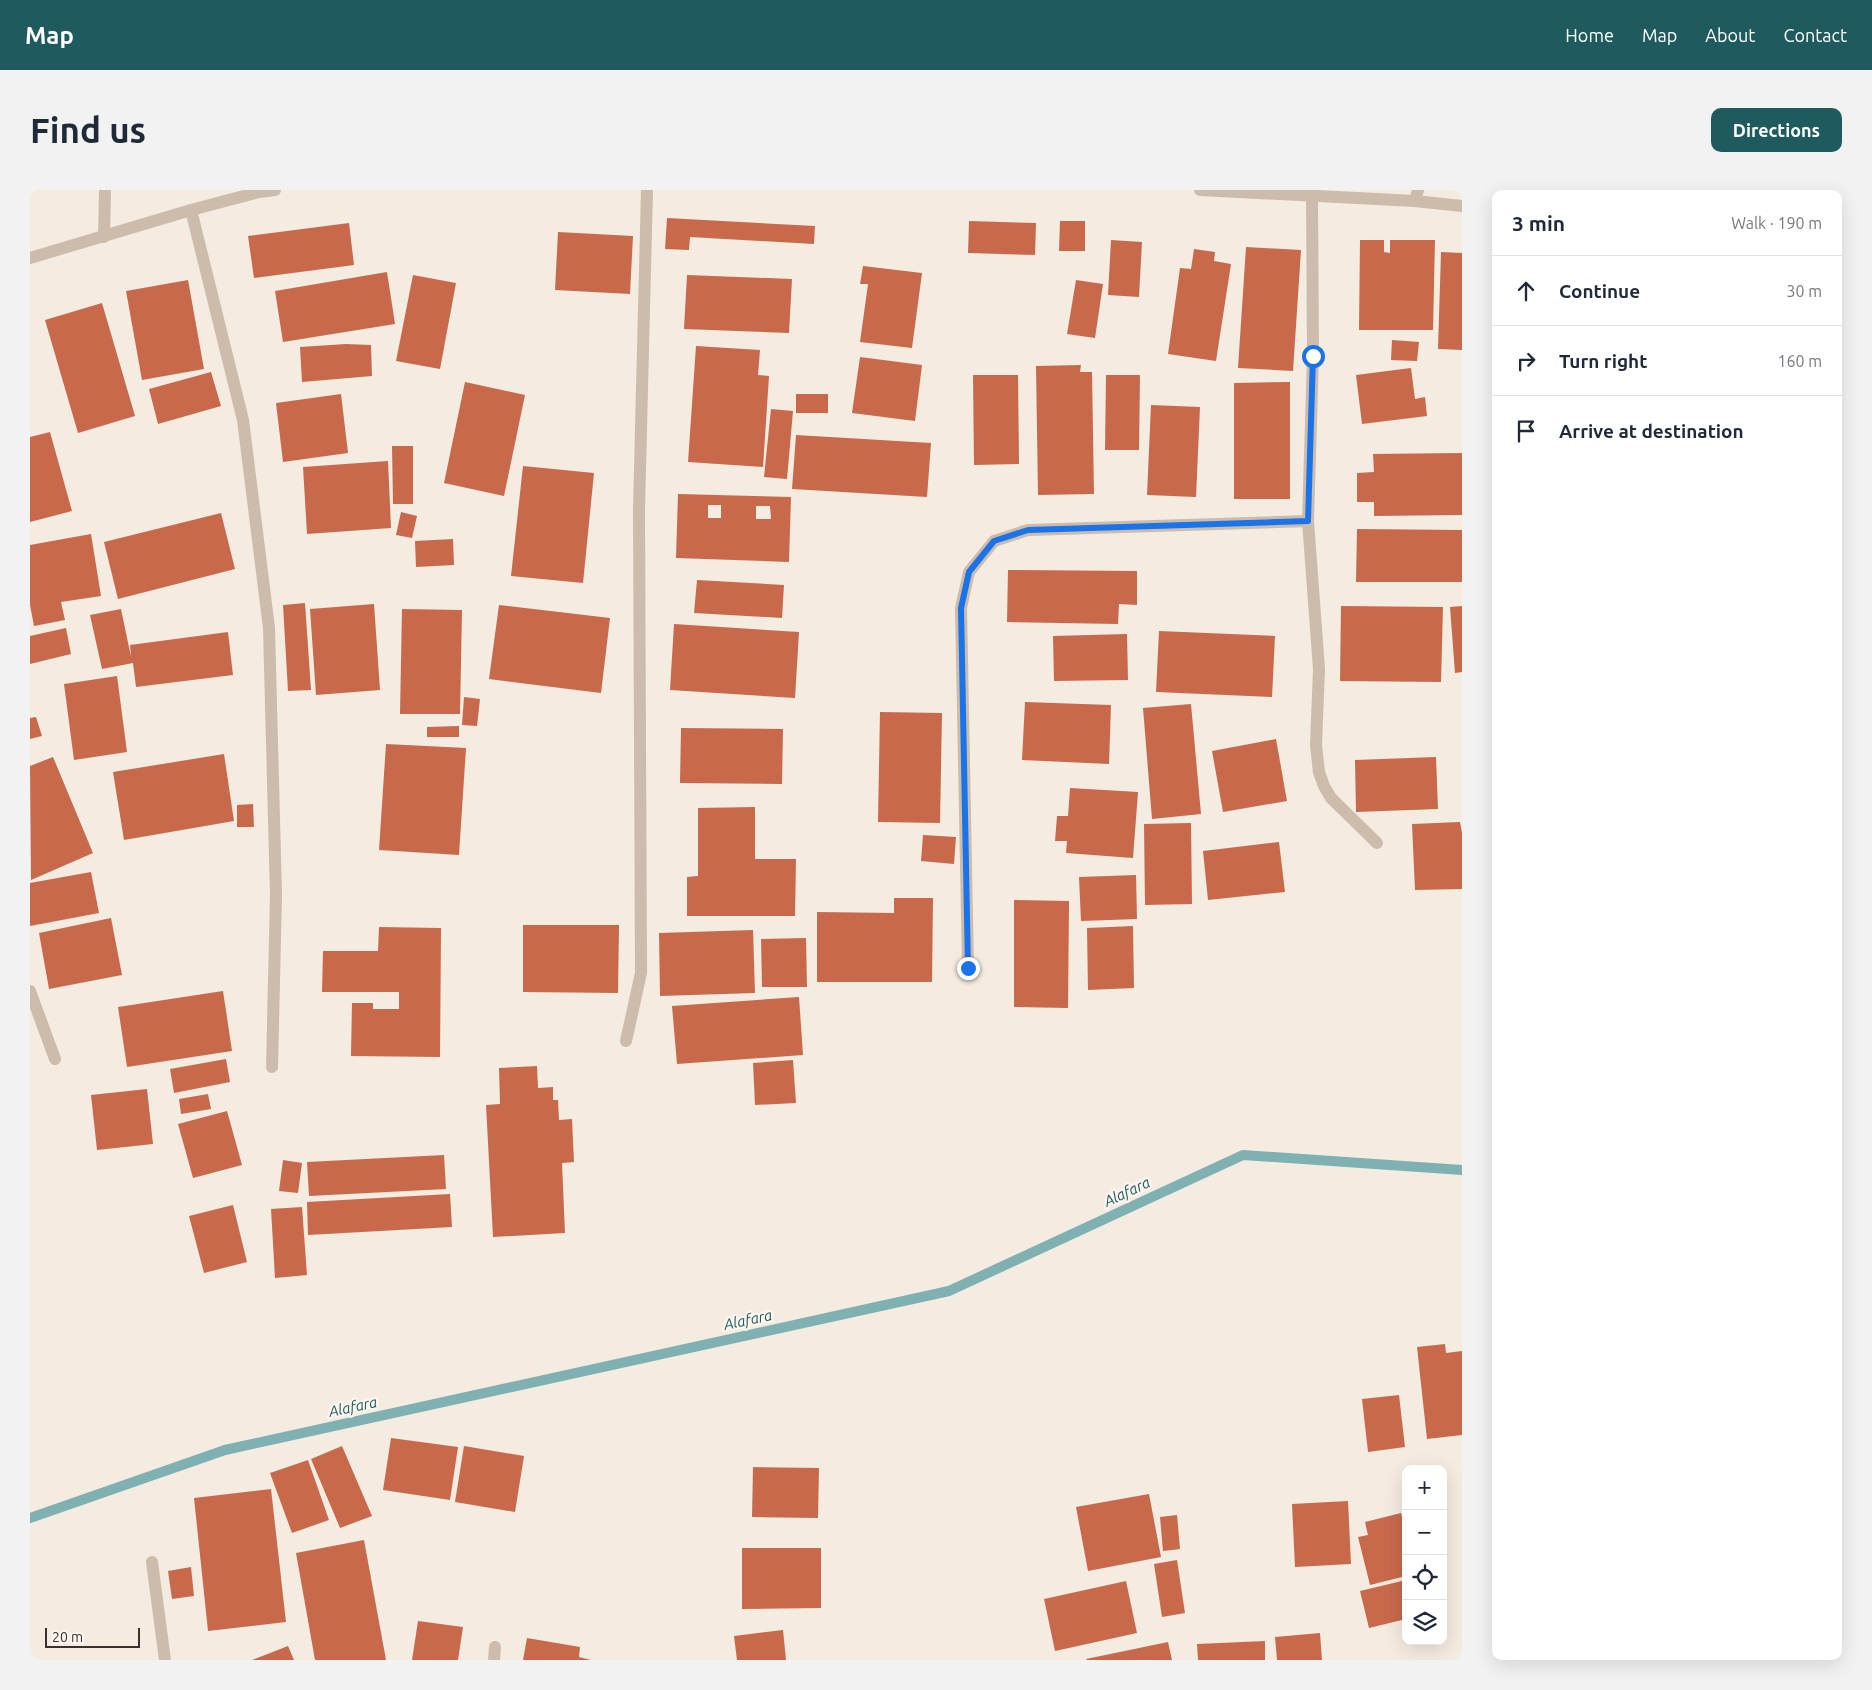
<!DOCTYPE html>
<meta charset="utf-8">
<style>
:root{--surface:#fff;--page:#f2f2f3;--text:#1f2937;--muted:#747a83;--line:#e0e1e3;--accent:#1f5a5e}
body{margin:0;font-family:Ubuntu,sans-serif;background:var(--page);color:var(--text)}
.controls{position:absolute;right:15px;bottom:15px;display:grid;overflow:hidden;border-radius:10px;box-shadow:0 5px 20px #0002}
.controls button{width:45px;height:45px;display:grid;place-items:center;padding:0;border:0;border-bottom:1px solid var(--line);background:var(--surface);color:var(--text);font:25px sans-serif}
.scale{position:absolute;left:15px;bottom:12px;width:95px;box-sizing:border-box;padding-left:5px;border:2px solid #3b302b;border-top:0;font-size:14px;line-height:18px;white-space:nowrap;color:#3b302b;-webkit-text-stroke:4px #fbf5ee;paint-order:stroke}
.stop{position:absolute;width:15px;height:15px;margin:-11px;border:4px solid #1a73e8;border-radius:50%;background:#fff}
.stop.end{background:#1a73e8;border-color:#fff;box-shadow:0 1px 5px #0008}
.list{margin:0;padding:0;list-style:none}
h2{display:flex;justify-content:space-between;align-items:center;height:65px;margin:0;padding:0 20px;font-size:21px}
h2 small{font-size:16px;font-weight:400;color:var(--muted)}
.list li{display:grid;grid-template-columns:32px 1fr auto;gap:15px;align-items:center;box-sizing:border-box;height:70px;padding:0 20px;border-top:1px solid var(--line)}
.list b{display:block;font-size:19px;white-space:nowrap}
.list em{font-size:16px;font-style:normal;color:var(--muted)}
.icon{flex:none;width:28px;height:28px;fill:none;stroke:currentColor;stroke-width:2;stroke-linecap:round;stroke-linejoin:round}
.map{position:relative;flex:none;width:1432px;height:1470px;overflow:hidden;border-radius:10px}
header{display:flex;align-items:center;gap:30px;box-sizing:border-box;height:70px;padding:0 25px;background:var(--accent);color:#fff}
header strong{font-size:24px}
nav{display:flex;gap:28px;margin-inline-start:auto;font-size:18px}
.intro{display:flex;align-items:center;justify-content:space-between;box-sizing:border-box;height:120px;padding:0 30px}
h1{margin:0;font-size:35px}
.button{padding:12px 22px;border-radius:10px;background:var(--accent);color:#fff;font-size:18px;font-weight:700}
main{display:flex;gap:30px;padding:0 30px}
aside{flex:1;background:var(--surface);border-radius:10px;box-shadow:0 5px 20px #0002}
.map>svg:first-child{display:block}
</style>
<header>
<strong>Map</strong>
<nav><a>Home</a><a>Map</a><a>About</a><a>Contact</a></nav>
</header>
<div class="intro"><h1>Find us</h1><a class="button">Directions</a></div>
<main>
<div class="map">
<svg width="1432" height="1470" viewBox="0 0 1432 1470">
<rect width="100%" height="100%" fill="#f4ebe1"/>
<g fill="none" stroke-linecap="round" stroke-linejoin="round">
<path stroke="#7fb0b2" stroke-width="10" d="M 0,1328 L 195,1260 L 919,1101 L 1213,965 L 1432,980"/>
</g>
<g fill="#c8694b" fill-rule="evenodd">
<path d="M 637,28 L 785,36 L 784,54 L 660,47 L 659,60 L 635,59 Z"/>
<path d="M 939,31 L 1006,33 L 1005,65 L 938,63 Z"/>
<path d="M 1030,31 L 1055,31 L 1055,61 L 1029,61 Z"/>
<path d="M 319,33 L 324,75 L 224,88 L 218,46 Z"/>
<path d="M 528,42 L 603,46 L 600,104 L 525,100 Z"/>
<path d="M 1081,50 L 1112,52 L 1109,107 L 1078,105 Z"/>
<path d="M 1330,50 L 1354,50 L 1354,62 L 1360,63 L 1360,50 L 1405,50 L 1403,140 L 1329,140 Z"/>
<path d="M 1216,57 L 1271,60 L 1263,181 L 1208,178 Z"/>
<path d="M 1164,59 L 1185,62 L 1184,71 L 1201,74 L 1186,171 L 1138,164 L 1150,78 L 1161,79 Z"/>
<path d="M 1411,62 L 1432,63 L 1432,160 L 1408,159 Z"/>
<path d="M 833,76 L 892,83 L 882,158 L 830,152 L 838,94 L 830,94 Z"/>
<path d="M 357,82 L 365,134 L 253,152 L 245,101 Z"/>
<path d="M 383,85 L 426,93 L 410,179 L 366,171 Z"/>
<path d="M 657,85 L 762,89 L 759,143 L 654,139 Z"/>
<path d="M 158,90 L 174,179 L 112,190 L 96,101 Z"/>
<path d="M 1046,90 L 1073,94 L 1065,148 L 1037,144 Z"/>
<path d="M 72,113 L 105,226 L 48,243 L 15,130 Z"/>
<path d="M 1362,150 L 1389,152 L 1387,171 L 1361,170 Z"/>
<path d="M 316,154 L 341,155 L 342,186 L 272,192 L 270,157 Z"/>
<path d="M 666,156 L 730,160 L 728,185 L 739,186 L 733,277 L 658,272 Z"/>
<path d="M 830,167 L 892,175 L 885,231 L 822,223 Z"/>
<path d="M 1051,175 L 1050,182 L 1062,182 L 1064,304 L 1008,305 L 1006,176 Z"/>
<path d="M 1381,178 L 1385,209 L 1395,207 L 1397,226 L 1332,234 L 1326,185 Z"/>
<path d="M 181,182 L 191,216 L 128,234 L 119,199 Z"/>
<path d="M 943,185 L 988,185 L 989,274 L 944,275 Z"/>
<path d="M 1076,185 L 1110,185 L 1109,260 L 1075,260 Z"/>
<path d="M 435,192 L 495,205 L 474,306 L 414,293 Z"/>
<path d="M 1260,192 L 1260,309 L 1204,309 L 1204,193 Z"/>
<path d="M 311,204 L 318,263 L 253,272 L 246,213 Z"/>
<rect x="766" y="204" width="32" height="19"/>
<path d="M 1121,215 L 1170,217 L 1166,307 L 1117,305 Z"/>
<path d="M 741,219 L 763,221 L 757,289 L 734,287 Z"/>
<path d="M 20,242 L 42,321 L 0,332 L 0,247 Z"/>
<path d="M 766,245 L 901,253 L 897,307 L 762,299 Z"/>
<path d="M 362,256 L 383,256 L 383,314 L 363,314 Z"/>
<path d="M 1432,263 L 1432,325 L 1344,326 L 1344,312 L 1327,312 L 1327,283 L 1344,282 L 1343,264 Z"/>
<path d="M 358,271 L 361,338 L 277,344 L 273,277 Z"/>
<path d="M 493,276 L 564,283 L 553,393 L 481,386 Z"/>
<path d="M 648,304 L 761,307 L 759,372 L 646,368 ZM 678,315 L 691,315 L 691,328 L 678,328 ZM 726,316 L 740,316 L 741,329 L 726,329 Z"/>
<path d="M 371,322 L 387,326 L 382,348 L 366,345 Z"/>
<path d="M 191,323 L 205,379 L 88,409 L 74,352 Z"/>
<path d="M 1327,339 L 1432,340 L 1432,392 L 1326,392 Z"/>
<path d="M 61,344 L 71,406 L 31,412 L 35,430 L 4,436 L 0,415 L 0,355 Z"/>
<path d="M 423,349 L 424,375 L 386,377 L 385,351 Z"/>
<path d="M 978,380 L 1107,381 L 1107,415 L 1089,414 L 1088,434 L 977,432 Z"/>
<path d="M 667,390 L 754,395 L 752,428 L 664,423 Z"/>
<path d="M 275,413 L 281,500 L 258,501 L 253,415 Z"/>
<path d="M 344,414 L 350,500 L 286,505 L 280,419 Z"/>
<path d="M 469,415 L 580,428 L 571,503 L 459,489 Z"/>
<path d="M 1311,416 L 1413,417 L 1411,492 L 1310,491 Z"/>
<path d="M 1432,416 L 1432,482 L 1425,483 L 1420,417 Z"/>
<path d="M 91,419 L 101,467 L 100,455 L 198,442 L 203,485 L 106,497 L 103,473 L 72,479 L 60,425 Z"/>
<path d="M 372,419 L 432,420 L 430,524 L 370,524 Z"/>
<path d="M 644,434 L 769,442 L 765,508 L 640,500 Z"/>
<path d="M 36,438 L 41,464 L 0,474 L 0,446 Z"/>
<path d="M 1129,441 L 1245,446 L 1242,507 L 1126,502 Z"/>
<path d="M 1097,444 L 1098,490 L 1024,491 L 1023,446 Z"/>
<path d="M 87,486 L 97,562 L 44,570 L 34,494 Z"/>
<path d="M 434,507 L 450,509 L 447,536 L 432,535 Z"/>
<path d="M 995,512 L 1081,515 L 1079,574 L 992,570 Z"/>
<path d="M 1161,514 L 1171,624 L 1122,629 L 1113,518 Z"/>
<path d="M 850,522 L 912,523 L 910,633 L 848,632 Z"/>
<path d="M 6,527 L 12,546 L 0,549 L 0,528 Z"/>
<path d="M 429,536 L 429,547 L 397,547 L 397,537 Z"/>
<path d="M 651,538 L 753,539 L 752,594 L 650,593 Z"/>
<path d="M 1246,549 L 1257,611 L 1193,622 L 1182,561 Z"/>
<path d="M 356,554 L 436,558 L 429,665 L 349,660 Z"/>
<path d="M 194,564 L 204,631 L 94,650 L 83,582 Z"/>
<path d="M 23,567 L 63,663 L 1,690 L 0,576 Z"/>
<path d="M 1406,567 L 1408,619 L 1326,622 L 1325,570 Z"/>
<path d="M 1040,598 L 1108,602 L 1103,668 L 1036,663 L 1037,651 L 1025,651 L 1027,626 L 1038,626 Z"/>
<path d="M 223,614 L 224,637 L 207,637 L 207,615 Z"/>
<path d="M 725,617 L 725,669 L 766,669 L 765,726 L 657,726 L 657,687 L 668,686 L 668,618 Z"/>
<path d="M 1430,632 L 1432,643 L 1432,699 L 1385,700 L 1382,634 Z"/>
<path d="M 1161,633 L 1162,714 L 1115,715 L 1114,634 Z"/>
<path d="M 893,645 L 926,647 L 924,674 L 891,671 Z"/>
<path d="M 1249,652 L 1255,702 L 1178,710 L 1173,661 Z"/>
<path d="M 61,682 L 69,723 L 0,736 L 0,693 Z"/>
<path d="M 1106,685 L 1107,729 L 1051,731 L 1049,687 Z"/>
<path d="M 864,708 L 903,708 L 902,792 L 787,792 L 787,722 L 864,723 Z"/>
<path d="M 984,710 L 1039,711 L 1038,818 L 984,817 Z"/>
<path d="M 81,728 L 92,785 L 19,799 L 9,743 Z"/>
<path d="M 493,735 L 589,735 L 588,803 L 493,802 Z"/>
<path d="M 1103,736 L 1104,798 L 1058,800 L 1057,738 Z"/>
<path d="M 349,737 L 411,738 L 410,867 L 321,866 L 322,813 L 343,813 L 343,819 L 369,819 L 369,802 L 292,802 L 293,761 L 348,761 Z"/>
<path d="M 723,740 L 725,803 L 630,806 L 629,743 Z"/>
<path d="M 776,748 L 777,797 L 732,797 L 731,749 Z"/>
<path d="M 193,801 L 202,861 L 97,877 L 88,817 Z"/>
<path d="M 769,807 L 773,865 L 647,874 L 642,816 Z"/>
<path d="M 196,869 L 200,892 L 144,903 L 140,879 Z"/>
<path d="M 763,870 L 766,913 L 725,915 L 723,873 Z"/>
<path d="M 507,876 L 508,898 L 523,897 L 523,910 L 528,910 L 529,930 L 542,929 L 544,972 L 532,973 L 535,1043 L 463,1047 L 456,915 L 470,914 L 469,878 Z"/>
<path d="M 117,899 L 123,954 L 67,960 L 61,905 Z"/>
<path d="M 178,904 L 181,919 L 151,924 L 149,909 Z"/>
<path d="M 197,921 L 212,975 L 163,988 L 148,934 Z"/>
<path d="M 414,965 L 416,999 L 279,1006 L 277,972 Z"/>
<path d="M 253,970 L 272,973 L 268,1003 L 249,1001 Z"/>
<path d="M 420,1004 L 422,1037 L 278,1045 L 277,1012 Z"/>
<path d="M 203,1015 L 217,1072 L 174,1083 L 159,1026 Z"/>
<path d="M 272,1017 L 277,1085 L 245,1088 L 241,1019 Z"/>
<path d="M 1415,1154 L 1416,1163 L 1432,1161 L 1432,1245 L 1397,1249 L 1387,1157 Z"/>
<path d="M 1369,1205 L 1375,1257 L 1338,1262 L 1332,1209 Z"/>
<path d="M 361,1248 L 428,1257 L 420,1310 L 353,1300 Z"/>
<path d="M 312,1256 L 342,1326 L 310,1338 L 281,1269 Z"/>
<path d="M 434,1256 L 494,1266 L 485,1322 L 425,1312 Z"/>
<path d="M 278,1270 L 299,1330 L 262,1343 L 240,1283 Z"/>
<path d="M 723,1277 L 789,1278 L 788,1328 L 722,1327 Z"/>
<path d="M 241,1299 L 256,1432 L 178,1441 L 164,1308 Z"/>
<path d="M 1119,1304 L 1131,1367 L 1058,1381 L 1046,1317 Z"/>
<path d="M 1318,1311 L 1321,1374 L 1265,1377 L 1262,1314 Z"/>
<path d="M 1371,1323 L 1376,1344 L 1376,1386 L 1340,1395 L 1328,1347 L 1338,1345 L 1335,1332 Z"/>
<path d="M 1147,1325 L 1150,1359 L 1133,1361 L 1130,1327 Z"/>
<path d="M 334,1350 L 356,1470 L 285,1470 L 266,1363 Z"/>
<path d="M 712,1358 L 791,1358 L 791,1418 L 712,1419 Z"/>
<path d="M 1147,1370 L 1155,1423 L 1132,1427 L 1124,1374 Z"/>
<path d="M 161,1377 L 164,1406 L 142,1409 L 138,1381 Z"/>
<path d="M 1376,1390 L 1376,1429 L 1339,1438 L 1330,1401 Z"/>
<path d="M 1096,1391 L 1107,1443 L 1025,1461 L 1014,1409 Z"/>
<path d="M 388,1431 L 433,1437 L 428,1470 L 382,1470 Z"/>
<path d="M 753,1440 L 756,1470 L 707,1470 L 704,1446 Z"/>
<path d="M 1290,1443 L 1292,1470 L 1247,1470 L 1245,1447 Z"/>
<path d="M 497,1448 L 550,1457 L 549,1467 L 561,1470 L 493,1470 Z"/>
<path d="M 1235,1451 L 1235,1470 L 1168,1470 L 1167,1454 Z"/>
<path d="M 1138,1452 L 1142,1470 L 1057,1470 L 1056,1469 Z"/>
<path d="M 258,1456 L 264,1470 L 222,1470 Z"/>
</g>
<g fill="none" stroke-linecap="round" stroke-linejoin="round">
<g stroke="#cdbbac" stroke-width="12">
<path d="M 1282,6 L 1283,166 L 1278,331 L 1289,479 L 1286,555 L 1289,582 L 1294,596 L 1301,608 L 1347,653"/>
<path d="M 1385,11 L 1388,0"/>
<path d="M 161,20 L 213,230 L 239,438 L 246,705 L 242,877"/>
<path d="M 74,47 L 75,0"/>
<path d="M 938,778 L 931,418 L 939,382 L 964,351 L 998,340 L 1278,331"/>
<path d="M 0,801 L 25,869"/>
<path d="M 596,851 L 611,783 L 609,319 L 617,0"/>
<path d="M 122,1372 L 135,1470"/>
<path d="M 464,1470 L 465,1457"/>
</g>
<g stroke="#cdbbac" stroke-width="12">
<path d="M 1170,0 L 1385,11 L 1432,16"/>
<path d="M 0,68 L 161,20 L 229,2 L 245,0"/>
</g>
</g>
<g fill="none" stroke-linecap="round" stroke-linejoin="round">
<path stroke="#1a73e8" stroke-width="6" d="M 938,778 L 931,418 L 939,382 L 964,351 L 998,340 L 1278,331 L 1283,166"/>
</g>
<g text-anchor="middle" stroke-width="5" stroke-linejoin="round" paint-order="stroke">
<g font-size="15" font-style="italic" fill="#1f5a5e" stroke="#fbf5ee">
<text transform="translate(1097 1002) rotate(-25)" y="5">Alafara</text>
<text transform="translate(718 1130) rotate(-12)" y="5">Alafara</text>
<text transform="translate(323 1217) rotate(-12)" y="5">Alafara</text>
</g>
</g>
</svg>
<div class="controls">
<button>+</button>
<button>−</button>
<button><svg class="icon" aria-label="locate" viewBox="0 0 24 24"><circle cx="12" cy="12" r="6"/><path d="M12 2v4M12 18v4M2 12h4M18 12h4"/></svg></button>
<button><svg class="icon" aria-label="layers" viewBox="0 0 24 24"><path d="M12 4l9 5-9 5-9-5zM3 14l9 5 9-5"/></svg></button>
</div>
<div class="scale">20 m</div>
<div class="stop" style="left:1283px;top:166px"></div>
<div class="stop end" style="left:938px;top:778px"></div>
</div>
<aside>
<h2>3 min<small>Walk · 190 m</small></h2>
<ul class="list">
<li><svg class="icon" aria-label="ahead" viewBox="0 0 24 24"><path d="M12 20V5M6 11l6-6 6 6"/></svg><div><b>Continue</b></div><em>30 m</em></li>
<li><svg class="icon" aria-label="right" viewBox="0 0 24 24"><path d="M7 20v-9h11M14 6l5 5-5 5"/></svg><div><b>Turn right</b></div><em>160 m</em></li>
<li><svg class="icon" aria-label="arrive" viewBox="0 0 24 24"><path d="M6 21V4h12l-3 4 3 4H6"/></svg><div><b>Arrive at destination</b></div></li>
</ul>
</aside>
</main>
